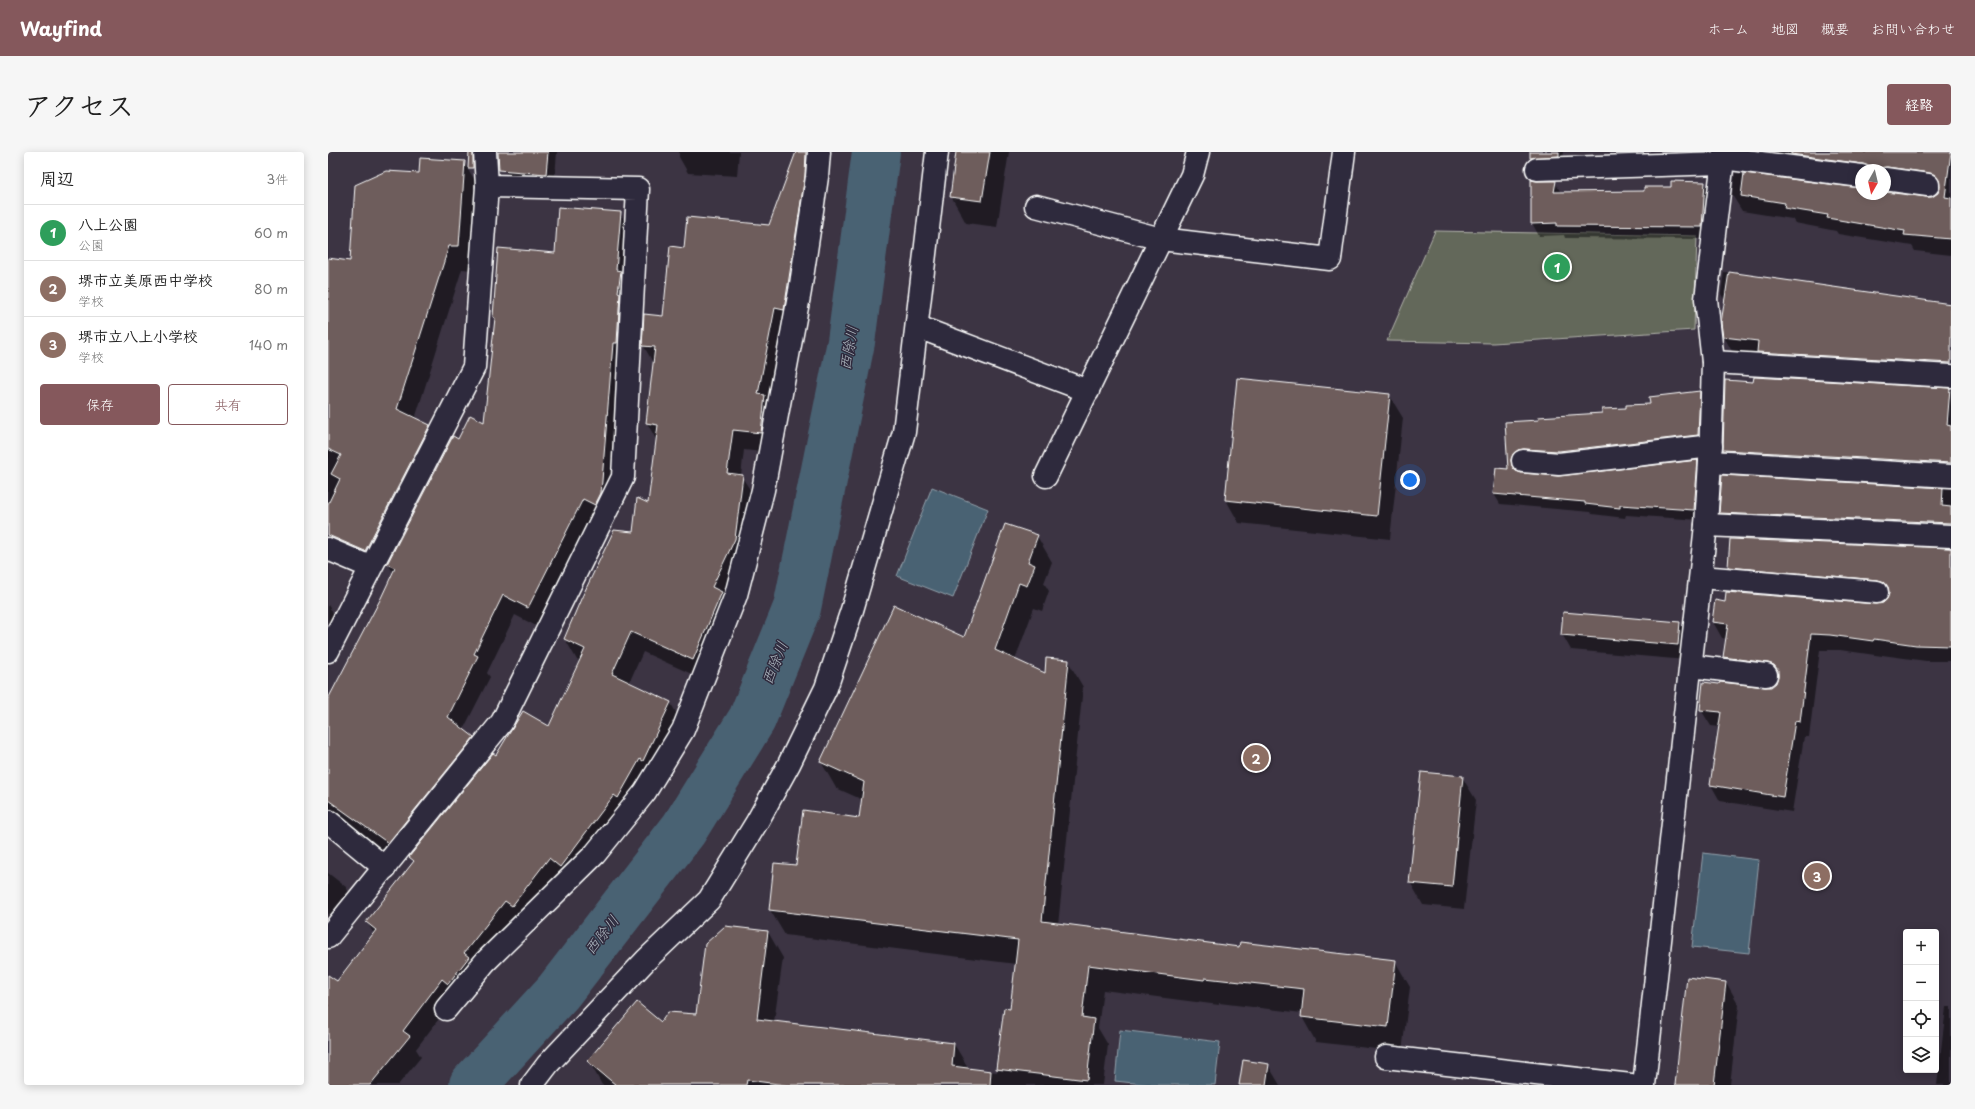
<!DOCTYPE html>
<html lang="ja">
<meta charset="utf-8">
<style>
:root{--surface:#fff;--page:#f6f6f6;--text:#222;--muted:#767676;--line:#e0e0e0;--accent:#85585c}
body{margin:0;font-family:"Playpen Sans","Klee One",sans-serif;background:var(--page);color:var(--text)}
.controls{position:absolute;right:12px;bottom:12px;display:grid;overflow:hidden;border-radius:4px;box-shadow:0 2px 10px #0003}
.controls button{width:36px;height:36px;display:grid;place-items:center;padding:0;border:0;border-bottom:1px solid var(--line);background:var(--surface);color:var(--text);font:20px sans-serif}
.compass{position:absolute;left:1527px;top:12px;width:36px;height:36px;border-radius:50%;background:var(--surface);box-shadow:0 2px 10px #0003;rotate:188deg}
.you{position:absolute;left:1082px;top:328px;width:14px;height:14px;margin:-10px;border:3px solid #fff;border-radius:50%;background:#1a73e8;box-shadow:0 0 0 6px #1a73e833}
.badge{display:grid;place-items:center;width:26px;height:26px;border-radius:50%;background:var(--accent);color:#fff;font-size:13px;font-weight:700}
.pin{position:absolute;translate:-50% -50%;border:2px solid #fff;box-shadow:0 1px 4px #0006}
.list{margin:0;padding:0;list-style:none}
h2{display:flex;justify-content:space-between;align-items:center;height:52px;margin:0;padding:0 16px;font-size:17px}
h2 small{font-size:13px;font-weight:400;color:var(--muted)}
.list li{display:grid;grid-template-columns:26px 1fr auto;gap:12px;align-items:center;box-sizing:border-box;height:56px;padding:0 16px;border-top:1px solid var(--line)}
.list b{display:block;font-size:15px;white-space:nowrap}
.list p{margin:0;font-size:13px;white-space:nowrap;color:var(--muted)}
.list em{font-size:13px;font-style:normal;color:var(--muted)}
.actions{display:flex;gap:8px;padding:12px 16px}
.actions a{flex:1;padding:9px 0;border:1px solid var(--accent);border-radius:4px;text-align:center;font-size:14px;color:var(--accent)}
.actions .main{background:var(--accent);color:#fff}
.icon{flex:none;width:22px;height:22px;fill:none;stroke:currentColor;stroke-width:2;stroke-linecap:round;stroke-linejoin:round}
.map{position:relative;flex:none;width:1623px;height:933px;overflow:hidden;border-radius:4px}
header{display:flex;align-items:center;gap:24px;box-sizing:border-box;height:56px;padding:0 20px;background:var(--accent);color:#fff}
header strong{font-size:19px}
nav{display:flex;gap:22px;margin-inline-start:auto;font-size:14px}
.intro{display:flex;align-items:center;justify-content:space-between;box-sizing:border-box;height:96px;padding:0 24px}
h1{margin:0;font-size:28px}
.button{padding:10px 18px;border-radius:4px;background:var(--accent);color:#fff;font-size:14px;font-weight:700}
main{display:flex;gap:24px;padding:0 24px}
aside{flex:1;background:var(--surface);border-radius:4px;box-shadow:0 2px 10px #0003}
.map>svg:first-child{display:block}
</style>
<header>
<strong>Wayfind</strong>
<nav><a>ホーム</a><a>地図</a><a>概要</a><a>お問い合わせ</a></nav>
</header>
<div class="intro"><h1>アクセス</h1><a class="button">経路</a></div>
<main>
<aside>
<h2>周辺<small>3件</small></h2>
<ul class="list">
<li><span class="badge" style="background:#2e9e5b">1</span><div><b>八上公園</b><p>公園</p></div><em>60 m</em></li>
<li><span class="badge" style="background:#8d6e63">2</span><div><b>堺市立美原西中学校</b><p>学校</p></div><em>80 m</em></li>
<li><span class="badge" style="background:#8d6e63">3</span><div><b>堺市立八上小学校</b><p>学校</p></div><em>140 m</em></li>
</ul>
<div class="actions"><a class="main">保存</a><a>共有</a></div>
</aside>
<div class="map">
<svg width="1623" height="933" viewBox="0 0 1623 933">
<rect width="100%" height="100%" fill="#3c3443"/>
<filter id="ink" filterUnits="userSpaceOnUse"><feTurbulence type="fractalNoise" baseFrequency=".025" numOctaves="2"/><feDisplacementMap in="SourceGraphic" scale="8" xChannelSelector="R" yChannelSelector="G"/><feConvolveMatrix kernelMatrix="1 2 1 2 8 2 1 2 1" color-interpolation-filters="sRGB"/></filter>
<g filter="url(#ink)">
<path fill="#64685a" stroke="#b2b4ac" d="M 1107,79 L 1369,84 L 1366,178 L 1165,191 L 1059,189 Z"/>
<g fill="#4a6273" stroke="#92a1ab">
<path d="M 604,335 L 660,357 L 625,446 L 569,424 Z"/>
<path d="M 1375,701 L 1431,708 L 1421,801 L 1364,795 Z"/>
<path d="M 792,878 L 892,890 L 887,933 L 824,933 L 787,929 Z"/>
</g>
<g fill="#0007" fill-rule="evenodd">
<path d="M 178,0 L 229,0 L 226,37 L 186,34 L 177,19 Z"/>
<path d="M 351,0 L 411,0 L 409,24 L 360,21 L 351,5 Z"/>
<path d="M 469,0 L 490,0 L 444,301 L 416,298 L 413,324 L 427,345 L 377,528 L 315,500 L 301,531 L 342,550 L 354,571 L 327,629 L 126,847 L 88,897 L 93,905 L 70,933 L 0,933 L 0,824 L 9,831 L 46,782 L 39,770 L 86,711 L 82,705 L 169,604 L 221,575 L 252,509 L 249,508 L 237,487 L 305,381 L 321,352 L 329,289 L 319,271 L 326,212 L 315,193 L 336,165 L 357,97 L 442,74 Z"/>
<path d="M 629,0 L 681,0 L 669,75 L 638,71 L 623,44 Z"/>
<path d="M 1209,0 L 1236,0 L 1234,11 L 1213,12 L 1208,5 Z"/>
<path d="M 1411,0 L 1623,0 L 1623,103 L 1587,99 L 1584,94 L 1510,82 L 1508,79 L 1467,71 L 1464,67 L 1414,59 L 1404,43 L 1407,21 L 1533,37 L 1533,42 L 1557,42 L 1557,41 L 1598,46 L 1605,45 L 1611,41 L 1613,37 L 1568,30 L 1557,18 L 1533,18 Z"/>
<path d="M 136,10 L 150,34 L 144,118 L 134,117 L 87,267 L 101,274 L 115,297 L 51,423 L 0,399 L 0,107 L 23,110 L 92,22 Z"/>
<path d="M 1227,30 L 1233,41 L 1317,40 L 1377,31 L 1384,43 L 1381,87 L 1237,86 L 1236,83 L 1211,84 L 1204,71 Z"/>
<path d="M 292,61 L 304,82 L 285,362 L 212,476 L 187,463 L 159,521 L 162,525 L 135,578 L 145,586 L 157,606 L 73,711 L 0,660 L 0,549 L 66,422 L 60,412 L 131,288 L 156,272 L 168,168 L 166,165 L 228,102 Z"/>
<path d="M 1396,120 L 1623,153 L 1623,227 L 1405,201 L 1396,185 L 1397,149 L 1393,142 Z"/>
<path d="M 1427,226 L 1623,237 L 1623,327 L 1405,314 L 1396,298 L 1426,231 Z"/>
<path d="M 1371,240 L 1377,251 L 1376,293 L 1190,313 L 1188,319 L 1230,325 L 1369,309 L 1375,320 L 1372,368 L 1298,363 L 1297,366 L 1264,362 L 1263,360 L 1172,352 L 1166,342 L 1181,319 L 1178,271 L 1275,262 L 1323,253 ZM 1194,295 L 1184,304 L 1184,302 Z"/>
<path d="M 1061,243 L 1075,266 L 1062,387 L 911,371 L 898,348 Z"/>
<path d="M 1395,324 L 1623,337 L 1623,387 L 1402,377 L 1392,361 Z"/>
<path d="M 709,384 L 724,410 L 716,431 L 721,439 L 714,459 L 706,456 L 687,508 L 718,522 L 740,509 L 755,535 L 730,773 L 912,796 L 1067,809 L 1082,835 L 1074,900 L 988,890 L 974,865 L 974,861 L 891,851 L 891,853 L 775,838 L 770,876 L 780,893 L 775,933 L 274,933 L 261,909 L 333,872 L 369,864 L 440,780 L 455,806 L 446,870 L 626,892 L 641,917 L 669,920 L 677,857 L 682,858 L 688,812 L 457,783 L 442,758 L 469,714 L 532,667 L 535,648 L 508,636 L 493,610 L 637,486 ZM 702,401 L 704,401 L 699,415 L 697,414 Z"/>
<path d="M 1623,397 L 1623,509 L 1598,509 L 1554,503 L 1554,504 L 1512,498 L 1492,498 L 1481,585 L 1476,585 L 1464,660 L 1392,649 L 1383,633 L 1392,575 L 1383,574 L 1373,558 L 1443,536 L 1449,531 L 1450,527 L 1405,521 L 1396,505 L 1399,487 L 1394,486 L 1385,470 L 1398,451 L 1548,453 L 1555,452 L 1561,444 L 1410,431 L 1401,415 Z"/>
<path d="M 0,453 L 15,477 L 0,515 Z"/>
<path d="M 1352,471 L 1360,486 L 1358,508 L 1243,498 L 1234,482 Z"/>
<path d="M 1134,625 L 1148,648 L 1136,757 L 1095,753 L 1082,730 Z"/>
<path d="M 0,721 L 18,735 L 29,756 L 0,793 Z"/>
<path d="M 1398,830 L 1411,853 L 1402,933 L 1348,933 Z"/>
<path d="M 1618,855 L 1623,855 L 1623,933 L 1609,933 Z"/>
<path d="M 940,913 L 952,933 L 912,933 Z"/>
</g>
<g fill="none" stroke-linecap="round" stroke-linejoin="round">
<path stroke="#4a6273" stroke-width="48" d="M 145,933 L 230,840 L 356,677 L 424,567 L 469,456 L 523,190 L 548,0"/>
</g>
<g fill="#6e5d5b" stroke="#fff">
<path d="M 141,0 L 145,0 L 145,16 L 140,16 Z"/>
<path d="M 170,0 L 220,0 L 218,22 L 171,18 Z"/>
<path d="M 468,0 L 478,0 L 477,24 L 456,158 L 447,156 L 430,242 L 437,243 L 433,281 L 405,278 L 399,321 L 415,323 L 407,387 L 384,435 L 394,440 L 365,508 L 303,480 L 284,522 L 343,550 L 315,609 L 312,607 L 290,646 L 286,643 L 232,715 L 221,706 L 184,754 L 177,749 L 136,801 L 141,805 L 120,832 L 114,827 L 75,879 L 82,884 L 42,933 L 0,933 L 0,823 L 9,829 L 48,778 L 38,770 L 86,709 L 81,705 L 165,601 L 168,603 L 195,559 L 221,574 L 257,497 L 236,487 L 253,447 L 286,378 L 305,380 L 309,346 L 320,351 L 330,273 L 318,271 L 327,195 L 314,194 L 316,162 L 335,164 L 342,94 L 356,96 L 359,65 L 441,73 Z"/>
<path d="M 628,0 L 662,0 L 654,49 L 622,45 Z"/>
<path d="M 1202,0 L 1231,0 L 1231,4 L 1202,6 Z"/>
<path d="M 1463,0 L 1623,0 L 1617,45 L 1623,46 L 1623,87 L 1576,83 L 1577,79 L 1499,66 L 1500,63 L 1456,56 L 1457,51 L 1413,44 L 1416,21 L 1533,36 L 1533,42 L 1557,42 L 1557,40 L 1599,45 L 1604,45 L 1610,41 L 1612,35 L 1611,28 L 1607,23 L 1602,21 L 1559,15 L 1544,18 L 1540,14 L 1535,12 L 1463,2 Z"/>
<path d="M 92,6 L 137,9 L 131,94 L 121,94 L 69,257 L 102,273 L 37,399 L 0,383 L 0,352 L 12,327 L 3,322 L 13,303 L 0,297 L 0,106 L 22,109 L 27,33 L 58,19 L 91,21 Z"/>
<path d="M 1203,28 L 1209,29 L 1228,29 L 1226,40 L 1316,39 L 1316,35 L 1343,35 L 1343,29 L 1377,30 L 1374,75 L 1229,74 L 1229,71 L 1203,72 Z"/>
<path d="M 230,55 L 293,60 L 288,118 L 293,119 L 290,140 L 292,141 L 289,191 L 285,191 L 273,341 L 267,353 L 255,347 L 200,456 L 175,443 L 146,502 L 150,504 L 120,565 L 146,585 L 60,691 L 0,648 L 0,547 L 53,446 L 67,416 L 59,412 L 125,284 L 130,287 L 142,263 L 156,270 L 167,166 L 165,165 L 170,96 L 227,101 Z"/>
<path d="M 1401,120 L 1623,152 L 1623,211 L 1429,200 L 1430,189 L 1395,185 L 1393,171 Z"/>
<path d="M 1426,225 L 1622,236 L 1619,273 L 1623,274 L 1623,311 L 1395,298 L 1397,228 L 1425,230 Z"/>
<path d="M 909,226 L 1062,242 L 1049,364 L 897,348 Z"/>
<path d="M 1372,239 L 1370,283 L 1231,299 L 1196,297 L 1190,298 L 1185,302 L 1183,308 L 1184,314 L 1188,319 L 1194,321 L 1230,324 L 1370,308 L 1366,358 L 1292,353 L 1292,356 L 1257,352 L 1257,350 L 1165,342 L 1168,316 L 1180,317 L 1177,270 L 1211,268 L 1210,265 L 1274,261 L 1274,257 L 1298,256 L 1298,253 L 1322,252 L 1321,245 Z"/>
<path d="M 1394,323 L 1615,336 L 1614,354 L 1623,355 L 1623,371 L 1391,361 Z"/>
<path d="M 677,372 L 710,383 L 700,410 L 707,413 L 699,434 L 691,431 L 667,498 L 717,521 L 718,506 L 741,508 L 714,769 L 911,795 L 912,790 L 1068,808 L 1060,875 L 973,865 L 976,837 L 877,826 L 876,828 L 760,813 L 754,865 L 766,867 L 759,928 L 668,917 L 676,856 L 682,857 L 690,788 L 441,758 L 446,711 L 468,713 L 475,658 L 531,666 L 536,630 L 492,610 L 566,453 L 636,485 Z"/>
<path d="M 1402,387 L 1623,396 L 1623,494 L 1588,493 L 1546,487 L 1545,489 L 1502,483 L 1483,482 L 1472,570 L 1467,569 L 1455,645 L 1382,633 L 1393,560 L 1372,558 L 1375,530 L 1391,532 L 1392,530 L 1437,535 L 1443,535 L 1448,531 L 1450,524 L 1450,518 L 1446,513 L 1440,511 L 1395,505 L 1400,472 L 1384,470 L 1387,448 L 1397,450 L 1398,440 L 1548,452 L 1555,451 L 1559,447 L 1561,441 L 1560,435 L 1556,430 L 1550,428 L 1400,415 Z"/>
<path d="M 1235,460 L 1352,470 L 1350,493 L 1233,483 Z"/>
<path d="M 1093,620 L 1135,624 L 1124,735 L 1081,731 Z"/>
<path d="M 397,774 L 440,779 L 429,867 L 626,891 L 624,914 L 663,919 L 662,933 L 458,933 L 419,928 L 418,933 L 288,933 L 259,909 L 309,850 L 333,870 L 340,860 L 368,862 L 377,792 Z"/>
<path d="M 1359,825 L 1398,830 L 1386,933 L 1347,933 Z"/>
<path d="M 915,908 L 941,912 L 938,933 L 911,933 Z"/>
</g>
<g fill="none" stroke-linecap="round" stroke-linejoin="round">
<g stroke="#fff" stroke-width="25">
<g id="minor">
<path d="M 1395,6 L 1533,24"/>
<path d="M 1209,17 L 1394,11"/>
<path d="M 1557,27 L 1600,33"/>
<path d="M 708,54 L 833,87 L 1002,107 L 1016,0"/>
<path d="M 590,175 L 760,239"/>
<path d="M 1385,210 L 1623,224"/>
<path d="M 1195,309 L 1231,312 L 1383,294"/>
<path d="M 1382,310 L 1623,324"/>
<path d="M 718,324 L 864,23 L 870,0"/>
<path d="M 1378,373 L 1623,384"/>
<path d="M 0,397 L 42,415"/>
<path d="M 1373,425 L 1549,440"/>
<path d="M 0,499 L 146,215 L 159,34 L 157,0"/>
<path d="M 1363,514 L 1438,523"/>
<path d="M 0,669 L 57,716"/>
<path d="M 0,785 L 174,570 L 295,325 L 310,37 L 159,34"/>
<path d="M 118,857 L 157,810 L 267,702 L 317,640 L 355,578 L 408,443 L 435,338 L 472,139 L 489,25 L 491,0"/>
<path d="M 1058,905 L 1303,933"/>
<path d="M 204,933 L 220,912 L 318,808 L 381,748 L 429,670 L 461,612 L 498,536 L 524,458 L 576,280 L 609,0"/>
<path d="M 1316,933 L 1378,373 L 1382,310 L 1385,210 L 1378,147 L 1396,0"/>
</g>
</g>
<use href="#minor" stroke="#2f2a3d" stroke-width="22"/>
</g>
</g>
<g text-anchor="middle" stroke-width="3" stroke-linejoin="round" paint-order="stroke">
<g font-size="15" font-style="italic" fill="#aeb8c0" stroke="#2f2a3d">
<text transform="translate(521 196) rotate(-80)" y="5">西除川</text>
<text transform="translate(447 511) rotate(-68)" y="5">西除川</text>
<text transform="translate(274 783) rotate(-52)" y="5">西除川</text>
</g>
</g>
</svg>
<div class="controls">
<button>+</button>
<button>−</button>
<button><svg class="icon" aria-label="locate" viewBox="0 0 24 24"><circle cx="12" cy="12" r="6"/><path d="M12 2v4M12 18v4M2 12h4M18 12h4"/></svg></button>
<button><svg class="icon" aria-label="layers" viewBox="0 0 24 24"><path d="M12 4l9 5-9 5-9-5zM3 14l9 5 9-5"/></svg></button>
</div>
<svg class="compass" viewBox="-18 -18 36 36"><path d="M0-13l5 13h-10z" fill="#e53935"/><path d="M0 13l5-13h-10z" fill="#767676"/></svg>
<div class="you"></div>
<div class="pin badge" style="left:1229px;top:115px;background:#2e9e5b">1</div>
<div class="pin badge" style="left:928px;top:606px;background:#8d6e63">2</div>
<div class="pin badge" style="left:1489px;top:724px;background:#8d6e63">3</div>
</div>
</main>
